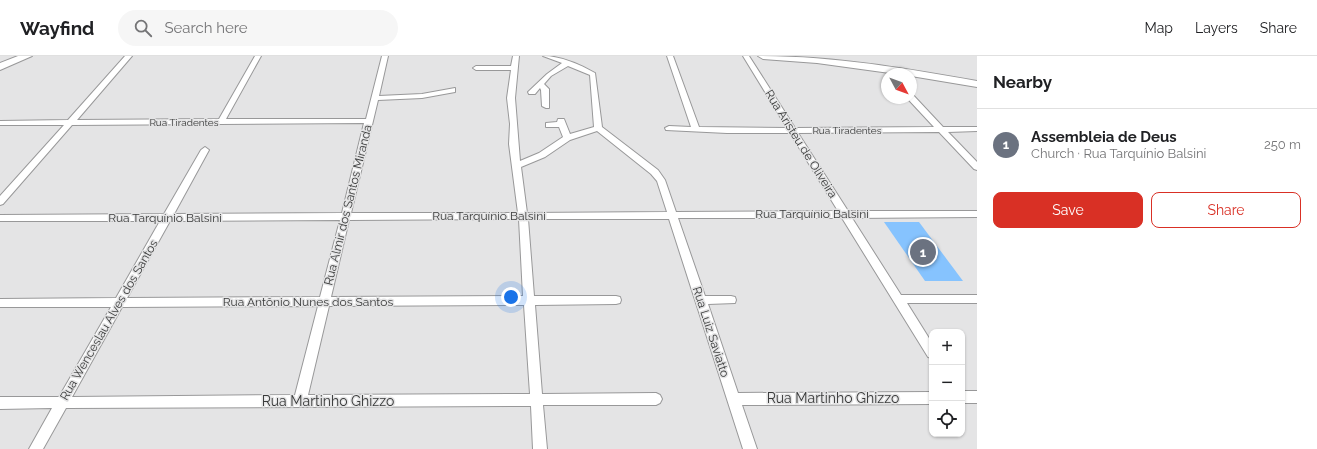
<!DOCTYPE html>
<meta charset="utf-8">
<style>
:root{--surface:#fff;--page:#f6f6f6;--text:#202124;--muted:#757577;--line:#e0e0e0;--accent:#d93025}
body{margin:0;font-family:Raleway,sans-serif;background:var(--page);color:var(--text)}
.controls{position:absolute;right:12px;bottom:12px;display:grid;overflow:hidden;border-radius:8px;box-shadow:0 1px 3px #0004}
.controls button{width:36px;height:36px;display:grid;place-items:center;padding:0;border:0;border-bottom:1px solid var(--line);background:var(--surface);color:var(--text);font:20px sans-serif}
.compass{position:absolute;left:881px;top:12px;width:36px;height:36px;border-radius:50%;background:var(--surface);box-shadow:0 1px 3px #0004;rotate:131deg}
.you{position:absolute;left:511px;top:241px;width:14px;height:14px;margin:-10px;border:3px solid #fff;border-radius:50%;background:#1a73e8;box-shadow:0 0 0 6px #1a73e833}
.badge{display:grid;place-items:center;width:26px;height:26px;border-radius:50%;background:var(--accent);color:#fff;font-size:13px;font-weight:700}
.pin{position:absolute;translate:-50% -50%;border:2px solid #fff;box-shadow:0 1px 4px #0006}
.list{margin:0;padding:0;list-style:none}
h2{display:flex;justify-content:space-between;align-items:center;height:52px;margin:0;padding:0 16px;font-size:17px}
h2 small{font-size:13px;font-weight:400;color:var(--muted)}
.list li{display:grid;grid-template-columns:26px 1fr auto;gap:12px;align-items:center;box-sizing:border-box;height:72px;padding:0 16px;border-top:1px solid var(--line)}
.list b{display:block;font-size:15px;white-space:nowrap}
.list p{margin:0;font-size:13px;white-space:nowrap;color:var(--muted)}
.list em{font-size:13px;font-style:normal;color:var(--muted)}
.actions{display:flex;gap:8px;padding:12px 16px}
.actions a{flex:1;padding:9px 0;border:1px solid var(--accent);border-radius:8px;text-align:center;font-size:14px;color:var(--accent)}
.actions .main{background:var(--accent);color:#fff}
.icon{flex:none;width:22px;height:22px;fill:none;stroke:currentColor;stroke-width:2;stroke-linecap:round;stroke-linejoin:round}
.map{position:relative;flex:none;width:977px;height:393px;overflow:hidden}
header{display:flex;align-items:center;gap:24px;box-sizing:border-box;height:56px;padding:0 20px;background:var(--surface);border-bottom:1px solid var(--line)}
header strong{font-size:19px}
nav{display:flex;gap:22px;margin-inline-start:auto;font-size:14px}
.search{width:280px;height:36px;background:var(--page);display:flex;align-items:center;gap:10px;box-sizing:border-box;padding:0 14px;border-radius:22px;color:var(--muted);font-size:15px}
main{display:flex}
aside{flex:1;background:var(--surface)}
.map>svg:first-child{display:block}
</style>
<header>
<strong>Wayfind</strong>
<div class="search"><svg class="icon" aria-label="search" viewBox="0 0 24 24"><circle cx="10" cy="10" r="6"/><path d="M15 15l6 6"/></svg>Search here</div>
<nav><a>Map</a><a>Layers</a><a>Share</a></nav>
</header>
<main>
<div class="map">
<svg width="977" height="393" viewBox="0 0 977 393">
<rect width="100%" height="100%" fill="#e4e4e5"/>
<path fill="#86c3fe" d="M 884,166 L 919,166 L 963,225 L 925,225 Z"/>
<g fill="none" stroke-linecap="round" stroke-linejoin="round">
<g stroke="#989899" stroke-width="2">
<g id="street">
<path d="M 125,0 L 132,0 L 77,64 L 219,63 L 255,0 L 261,0 L 226,63 L 366,63 L 382,0 L 388,0 L 379,40 L 422,38 L 455,32 L 455,36 L 422,42 L 378,44 L 351,157 L 518,157 L 509,88 L 510,68 L 507,42 L 511,14 L 476,14 L 473,12 L 476,10 L 511,10 L 513,0 L 519,0 L 515,42 L 520,105 L 539,97 L 563,81 L 559,71 L 546,71 L 546,67 L 557,66 L 558,63 L 564,63 L 570,78 L 594,71 L 590,19 L 568,10 L 551,20 L 544,28 L 549,33 L 549,52 L 546,52 L 542,50 L 541,34 L 540,32 L 535,38 L 529,38 L 528,36 L 547,18 L 562,7 L 543,0 C 561,0 579,8 595,17 L 602,71 L 658,114 L 665,124 L 676,156 L 838,155 L 790,77 L 727,77 L 666,74 L 665,72 L 669,70 L 691,71 L 667,0 L 673,0 L 699,71 L 787,72 L 743,0 L 749,0 L 795,72 L 934,71 L 907,42 L 911,42 L 911,40 L 914,40 L 943,71 L 977,71 L 977,75 L 948,76 L 977,106 L 977,114 L 974,113 L 939,76 L 798,77 L 848,155 L 977,155 L 977,161 L 852,162 L 901,239 L 977,239 L 977,247 L 907,247 L 932,287 L 932,302 L 928,301 L 842,162 L 678,162 L 705,240 L 731,240 L 735,241 L 736,244 L 735,247 L 708,248 L 738,337 L 932,336 L 932,348 L 742,349 L 757,393 L 743,393 L 669,163 L 528,163 L 534,240 L 616,240 L 620,241 L 621,244 L 620,247 L 616,248 L 535,249 L 542,338 L 656,337 L 660,339 L 662,343 L 660,347 L 656,349 L 543,349 L 547,393 L 533,393 L 531,350 L 66,352 L 43,393 L 29,393 L 52,352 L 0,353 L 0,341 L 59,341 L 111,251 L 0,251 L 0,243 L 116,242 L 160,165 L 0,165 L 0,159 L 164,158 L 201,94 L 205,91 L 209,94 L 174,158 L 342,157 L 364,67 L 72,69 L 3,148 L 0,149 L 0,140 L 64,69 L 0,69 L 0,65 L 68,64 ZM 597,75 L 651,118 L 657,125 L 667,156 L 527,157 L 521,111 L 545,101 L 570,84 ZM 519,163 L 523,240 L 331,241 L 349,164 ZM 340,164 L 320,241 L 127,242 L 170,165 ZM 524,249 L 530,338 L 308,339 L 329,250 ZM 318,250 L 295,339 L 72,341 L 122,251 Z"/>
<rect x="962" y="335" width="15" height="12"/>
</g>
</g>
<g stroke="#989899" stroke-width="2">
<g id="secondary">
<path d="M 18,0 L 32,0 L 0,14 L 0,7 Z"/>
<path d="M 758,0 C 833,0 904,12 977,25 L 977,31 L 911,20 L 911,18 L 897,18 L 817,7 L 763,3 Z"/>
</g>
</g>
<use href="#street" fill="#fff" fill-rule="evenodd"/>
<use href="#secondary" fill="#fff" fill-rule="evenodd"/>
</g>
<g text-anchor="middle" stroke-width="3" stroke-linejoin="round" paint-order="stroke">
<g font-size="10" fill="#393a3a" stroke="#e4e4e5">
<text x="184" y="70">Rua Tiradentes</text>
<text x="847" y="78">Rua Tiradentes</text>
</g>
<g font-size="12" fill="#393a3a" stroke="#e4e4e5">
<text transform="translate(801 88) rotate(58)" y="4">Rua Aristeu de Oliveira</text>
<text transform="translate(348 149) rotate(-76)" y="4">Rua Almir dos Santos Miranda</text>
<text x="812" y="162">Rua Tarquínio Balsini</text>
<text x="489" y="164">Rua Tarquínio Balsini</text>
<text x="165" y="166">Rua Tarquínio Balsini</text>
<text x="308" y="250">Rua Antônio Nunes dos Santos</text>
<text transform="translate(109 264) rotate(-60)" y="4">Rua Wenceslau Alves dos Santos</text>
<text transform="translate(711 276) rotate(72)" y="4">Rua Luiz Saviatto</text>
</g>
<g font-size="14" fill="#393a3a" stroke="#e4e4e5">
<text x="833" y="347">Rua Martinho Ghizzo</text>
<text x="328" y="350">Rua Martinho Ghizzo</text>
</g>
</g>
</svg>
<div class="controls">
<button>+</button>
<button>−</button>
<button><svg class="icon" aria-label="locate" viewBox="0 0 24 24"><circle cx="12" cy="12" r="6"/><path d="M12 2v4M12 18v4M2 12h4M18 12h4"/></svg></button>
</div>
<svg class="compass" viewBox="-18 -18 36 36"><path d="M0-13l5 13h-10z" fill="#e53935"/><path d="M0 13l5-13h-10z" fill="#757577"/></svg>
<div class="you"></div>
<div class="pin badge" style="left:923px;top:196px;background:#6b7280">1</div>
</div>
<aside>
<h2>Nearby<small></small></h2>
<ul class="list">
<li><span class="badge" style="background:#6b7280">1</span><div><b>Assembleia de Deus</b><p>Church · Rua Tarquínio Balsini</p></div><em>250 m</em></li>
</ul>
<div class="actions"><a class="main">Save</a><a>Share</a></div>
</aside>
</main>
